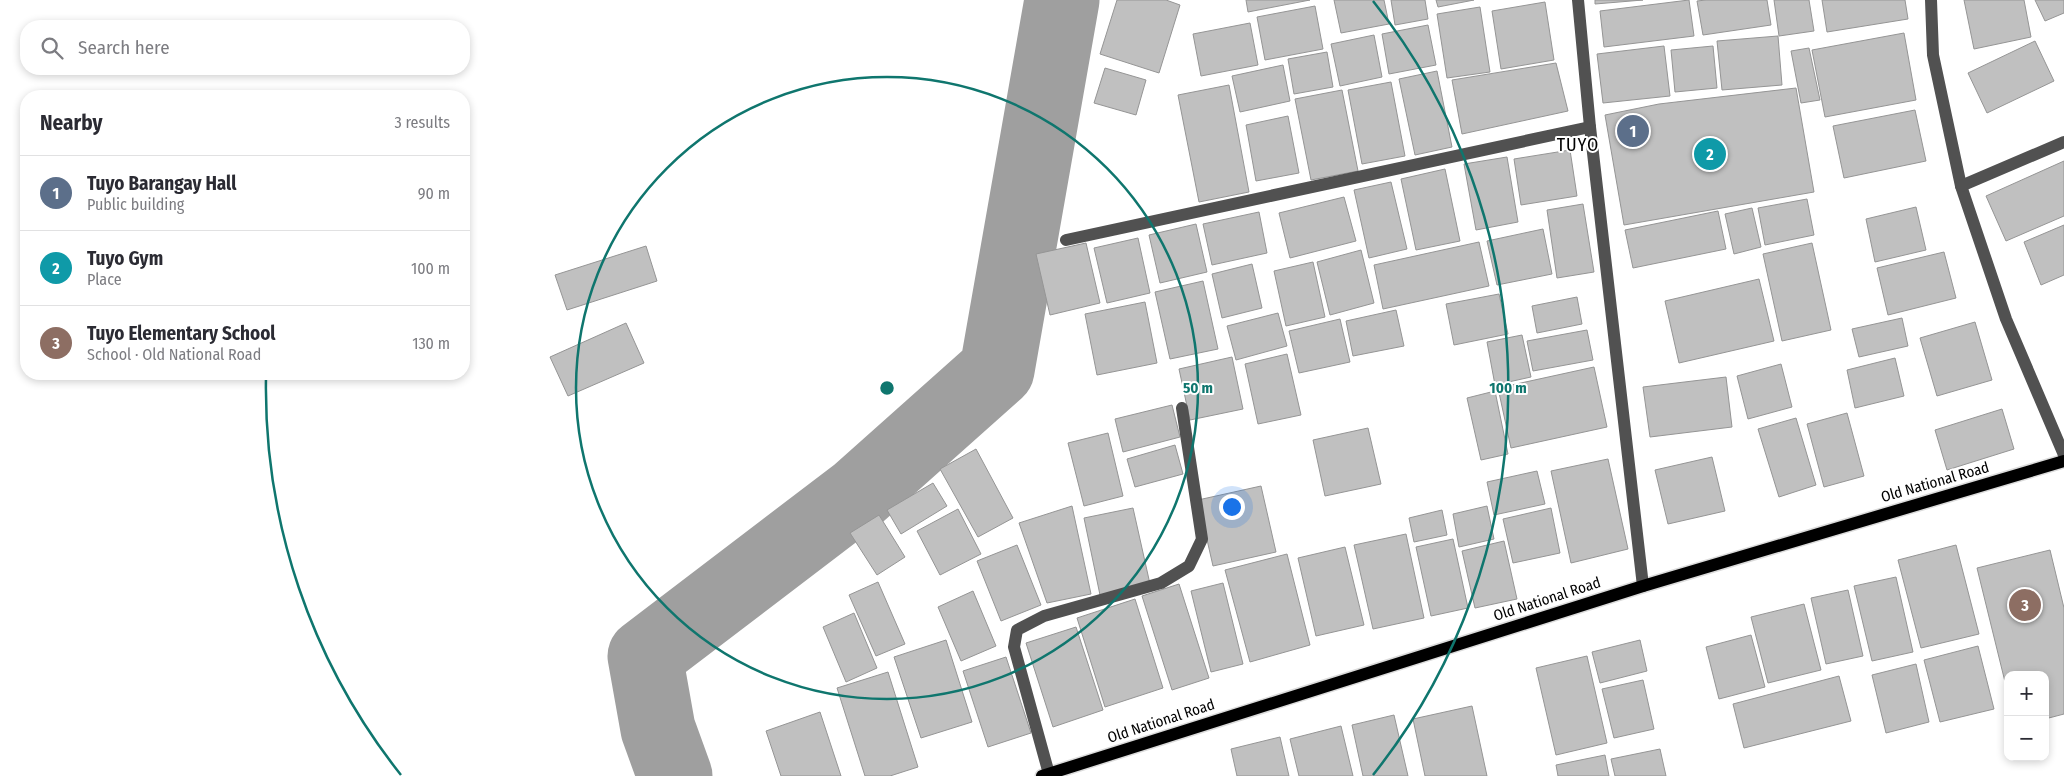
<!DOCTYPE html>
<meta charset="utf-8">
<style>
:root{--surface:#fff;--page:#f2f2f3;--text:#2b2b33;--muted:#7c7c81;--line:#e1e1e2;--accent:#111827}
body{margin:0;font-family:"Fira Sans Condensed",sans-serif;background:var(--page);color:var(--text)}
.controls{position:absolute;right:15px;bottom:15px;display:grid;overflow:hidden;border-radius:10px;box-shadow:0 2px 8px #0003}
.controls button{width:45px;height:45px;display:grid;place-items:center;padding:0;border:0;border-bottom:1px solid var(--line);background:var(--surface);color:var(--text);font:25px sans-serif}
.you{position:absolute;left:1231px;top:506px;width:18px;height:18px;margin:-12px;border:4px solid #fff;border-radius:50%;background:#1a73e8;box-shadow:0 0 0 8px #1a73e833}
.badge{display:grid;place-items:center;width:32px;height:32px;border-radius:50%;background:var(--accent);color:#fff;font-size:16px;font-weight:700}
.pin{position:absolute;translate:-50% -50%;border:2px solid #fff;box-shadow:0 1px 5px #0006}
.list{margin:0;padding:0;list-style:none}
h2{display:flex;justify-content:space-between;align-items:center;height:65px;margin:0;padding:0 20px;font-size:21px}
h2 small{font-size:16px;font-weight:400;color:var(--muted)}
.list li{display:grid;grid-template-columns:32px 1fr auto;gap:15px;align-items:center;box-sizing:border-box;height:75px;padding:0 20px;border-top:1px solid var(--line)}
.list b{display:block;font-size:19px;white-space:nowrap}
.list p{margin:0;font-size:16px;white-space:nowrap;color:var(--muted)}
.list em{font-size:16px;font-style:normal;color:var(--muted)}
.icon{flex:none;width:28px;height:28px;fill:none;stroke:currentColor;stroke-width:2;stroke-linecap:round;stroke-linejoin:round}
.map{position:relative;flex:none;width:2064px;height:776px;overflow:hidden}
.search{position:absolute;background:var(--surface);box-shadow:0 2px 8px #0003;left:20px;top:20px;width:450px;height:55px;display:flex;align-items:center;gap:12px;box-sizing:border-box;padding:0 18px;border-radius:20px;color:var(--muted);font-size:19px}
.panel{position:absolute;background:var(--surface);box-shadow:0 2px 8px #0003;left:20px;top:90px;width:450px;height:290px;border-radius:20px}
.map>svg:first-child{display:block}
</style>
<div class="map">
<svg width="2064" height="776" viewBox="0 0 2064 776">
<rect width="100%" height="100%" fill="#fff"/>
<g fill="none" stroke-linecap="round" stroke-linejoin="round">
<path stroke="#9f9f9f" stroke-width="75" d="M 675,776 L 658,729 L 645,656 L 859,493 L 997,370 L 1062,0"/>
</g>
<g fill="#c0c0c0" stroke="#959595">
<path d="M 1117,0 L 1166,0 L 1180,5 L 1159,73 L 1100,54 Z"/>
<path d="M 1246,0 L 1310,0 L 1248,12 Z"/>
<path d="M 1334,0 L 1384,0 L 1389,24 L 1341,33 Z"/>
<path d="M 1391,0 L 1425,0 L 1428,19 L 1395,25 Z"/>
<path d="M 1436,0 L 1474,0 L 1438,7 Z"/>
<path d="M 1595,0 L 1643,0 L 1595,4 Z"/>
<path d="M 1689,0 L 1694,36 L 1604,47 L 1600,11 Z"/>
<path d="M 1706,0 L 1767,0 L 1771,25 L 1703,35 L 1697,1 Z"/>
<path d="M 1774,0 L 1809,0 L 1814,31 L 1779,36 Z"/>
<path d="M 1822,0 L 1905,0 L 1908,19 L 1827,32 Z"/>
<path d="M 1964,0 L 2024,0 L 2031,37 L 1974,49 Z"/>
<path d="M 2035,0 L 2064,0 L 2064,13 L 2045,21 Z"/>
<path d="M 1545,2 L 1554,60 L 1501,69 L 1492,11 Z"/>
<path d="M 1315,6 L 1323,49 L 1265,60 L 1257,17 Z"/>
<path d="M 1480,7 L 1490,72 L 1447,78 L 1437,14 Z"/>
<path d="M 1250,23 L 1258,65 L 1201,76 L 1193,34 Z"/>
<path d="M 1428,25 L 1436,65 L 1389,74 L 1382,34 Z"/>
<path d="M 1904,33 L 1916,100 L 1825,117 L 1812,50 Z"/>
<path d="M 1374,35 L 1382,77 L 1340,86 L 1331,44 Z"/>
<path d="M 1778,36 L 1782,85 L 1722,90 L 1717,41 Z"/>
<path d="M 2035,41 L 2054,81 L 1987,113 L 1968,73 Z"/>
<path d="M 1664,46 L 1670,96 L 1603,103 L 1597,54 Z"/>
<path d="M 1713,46 L 1717,88 L 1675,92 L 1671,50 Z"/>
<path d="M 1809,48 L 1820,100 L 1801,103 L 1791,51 Z"/>
<path d="M 1327,52 L 1333,87 L 1294,94 L 1288,59 Z"/>
<path d="M 1556,63 L 1568,111 L 1462,134 L 1452,80 Z"/>
<path d="M 1283,65 L 1290,101 L 1240,112 L 1232,76 Z"/>
<path d="M 1105,68 L 1146,80 L 1136,115 L 1094,103 Z"/>
<path d="M 1437,71 L 1452,147 L 1415,155 L 1399,79 Z"/>
<path d="M 1391,82 L 1405,156 L 1362,164 L 1348,90 Z"/>
<path d="M 1229,85 L 1249,192 L 1199,202 L 1178,95 Z"/>
<path d="M 1796,88 L 1814,192 L 1624,225 L 1605,115 L 1659,104 Z"/>
<path d="M 1342,90 L 1358,171 L 1311,180 L 1295,99 Z"/>
<path d="M 1915,110 L 1926,161 L 1844,178 L 1833,126 Z"/>
<path d="M 1288,116 L 1299,173 L 1256,181 L 1246,125 Z"/>
<path d="M 1570,150 L 1577,196 L 1521,205 L 1514,159 Z"/>
<path d="M 1507,157 L 1518,222 L 1476,230 L 1464,164 Z"/>
<path d="M 2064,161 L 2064,216 L 2006,241 L 1986,196 Z"/>
<path d="M 1445,169 L 1460,241 L 1416,250 L 1401,179 Z"/>
<path d="M 1391,182 L 1407,249 L 1369,258 L 1354,190 Z"/>
<path d="M 1344,197 L 1356,241 L 1290,258 L 1279,213 Z"/>
<path d="M 1807,199 L 1814,235 L 1765,245 L 1758,208 Z"/>
<path d="M 1583,204 L 1594,272 L 1557,278 L 1547,210 Z"/>
<path d="M 1916,207 L 1926,250 L 1875,262 L 1866,219 Z"/>
<path d="M 1752,208 L 1761,247 L 1734,254 L 1725,214 Z"/>
<path d="M 1718,211 L 1726,249 L 1633,268 L 1625,230 Z"/>
<path d="M 1259,212 L 1267,253 L 1212,265 L 1203,224 Z"/>
<path d="M 1196,224 L 1207,272 L 1160,283 L 1149,235 Z"/>
<path d="M 2064,225 L 2064,275 L 2041,285 L 2024,242 Z"/>
<path d="M 1543,229 L 1552,274 L 1497,285 L 1487,241 Z"/>
<path d="M 1138,238 L 1150,293 L 1107,303 L 1094,248 Z"/>
<path d="M 1479,242 L 1489,286 L 1383,309 L 1374,265 Z"/>
<path d="M 1086,243 L 1100,303 L 1050,315 L 1036,254 Z"/>
<path d="M 1812,243 L 1831,330 L 1782,341 L 1763,254 Z"/>
<path d="M 646,246 L 657,281 L 567,310 L 555,275 Z"/>
<path d="M 1361,250 L 1374,303 L 1330,315 L 1317,262 Z"/>
<path d="M 1944,252 L 1956,298 L 1888,315 L 1877,268 Z"/>
<path d="M 1313,262 L 1325,317 L 1286,326 L 1274,271 Z"/>
<path d="M 1252,264 L 1262,308 L 1222,318 L 1212,274 Z"/>
<path d="M 1759,279 L 1774,341 L 1679,363 L 1665,301 Z"/>
<path d="M 1203,281 L 1218,349 L 1170,359 L 1155,292 Z"/>
<path d="M 1499,294 L 1508,334 L 1454,345 L 1446,304 Z"/>
<path d="M 1577,297 L 1582,324 L 1537,333 L 1532,306 Z"/>
<path d="M 1145,302 L 1157,363 L 1097,375 L 1085,314 Z"/>
<path d="M 1396,310 L 1404,346 L 1353,356 L 1346,321 Z"/>
<path d="M 1278,313 L 1287,346 L 1236,360 L 1227,326 Z"/>
<path d="M 1902,318 L 1908,346 L 1859,357 L 1852,329 Z"/>
<path d="M 1340,319 L 1350,362 L 1299,373 L 1289,331 Z"/>
<path d="M 1975,322 L 1992,380 L 1937,396 L 1920,338 Z"/>
<path d="M 626,323 L 644,363 L 568,396 L 550,357 Z"/>
<path d="M 1587,330 L 1593,360 L 1533,371 L 1527,341 Z"/>
<path d="M 1522,335 L 1531,377 L 1495,385 L 1487,342 Z"/>
<path d="M 1287,354 L 1301,415 L 1258,424 L 1245,364 Z"/>
<path d="M 1232,357 L 1243,409 L 1190,420 L 1179,369 Z"/>
<path d="M 1895,358 L 1904,396 L 1855,408 L 1847,370 Z"/>
<path d="M 1781,364 L 1792,407 L 1748,419 L 1737,376 Z"/>
<path d="M 1594,367 L 1607,427 L 1511,448 L 1498,388 Z"/>
<path d="M 1726,377 L 1732,427 L 1650,437 L 1643,387 Z"/>
<path d="M 1495,391 L 1508,454 L 1481,460 L 1467,398 Z"/>
<path d="M 1172,405 L 1180,437 L 1123,452 L 1115,419 Z"/>
<path d="M 2002,409 L 2014,449 L 1947,470 L 1935,430 Z"/>
<path d="M 1847,413 L 1864,476 L 1824,487 L 1807,424 Z"/>
<path d="M 1796,418 L 1816,485 L 1779,497 L 1758,429 Z"/>
<path d="M 1368,428 L 1381,484 L 1325,496 L 1313,440 Z"/>
<path d="M 1108,433 L 1123,496 L 1084,506 L 1068,443 Z"/>
<path d="M 1175,445 L 1183,474 L 1135,487 L 1127,459 Z"/>
<path d="M 976,449 L 1013,518 L 978,537 L 940,469 Z"/>
<path d="M 1712,457 L 1725,511 L 1668,524 L 1655,470 Z"/>
<path d="M 1608,459 L 1628,549 L 1571,563 L 1551,471 Z"/>
<path d="M 1537,471 L 1545,504 L 1494,515 L 1487,482 Z"/>
<path d="M 933,483 L 947,506 L 901,534 L 887,510 Z"/>
<path d="M 1261,486 L 1276,552 L 1213,566 L 1198,500 Z"/>
<path d="M 1072,506 L 1091,594 L 1047,603 L 1019,523 Z"/>
<path d="M 1487,506 L 1494,539 L 1459,547 L 1453,514 Z"/>
<path d="M 1133,508 L 1150,584 L 1100,595 L 1084,518 Z"/>
<path d="M 1551,508 L 1560,553 L 1513,563 L 1503,519 Z"/>
<path d="M 958,509 L 981,554 L 940,575 L 917,531 Z"/>
<path d="M 1442,510 L 1447,535 L 1414,542 L 1409,518 Z"/>
<path d="M 879,515 L 905,557 L 877,575 L 850,533 Z"/>
<path d="M 1406,534 L 1424,618 L 1373,629 L 1354,545 Z"/>
<path d="M 1453,539 L 1468,608 L 1431,616 L 1416,547 Z"/>
<path d="M 1504,541 L 1517,599 L 1475,608 L 1462,551 Z"/>
<path d="M 1017,545 L 1041,605 L 1001,621 L 977,561 Z"/>
<path d="M 1956,545 L 1979,634 L 1921,648 L 1898,560 Z"/>
<path d="M 1345,547 L 1364,625 L 1316,636 L 1298,558 Z"/>
<path d="M 2050,550 L 2064,608 L 2064,714 L 2045,719 L 2045,675 L 2008,675 L 2008,694 L 1977,568 Z"/>
<path d="M 1287,554 L 1310,645 L 1250,662 L 1225,570 Z"/>
<path d="M 1896,577 L 1913,652 L 1872,661 L 1854,586 Z"/>
<path d="M 878,582 L 905,644 L 876,656 L 849,595 Z"/>
<path d="M 1223,583 L 1243,664 L 1211,672 L 1191,591 Z"/>
<path d="M 1179,584 L 1209,678 L 1172,690 L 1142,596 Z"/>
<path d="M 1848,590 L 1863,656 L 1826,664 L 1811,598 Z"/>
<path d="M 973,591 L 996,646 L 961,661 L 938,607 Z"/>
<path d="M 1135,599 L 1163,688 L 1105,707 L 1077,618 Z"/>
<path d="M 1804,604 L 1821,670 L 1768,683 L 1751,617 Z"/>
<path d="M 854,613 L 877,668 L 846,682 L 823,627 Z"/>
<path d="M 1076,627 L 1103,710 L 1053,727 L 1026,643 Z"/>
<path d="M 1751,635 L 1765,687 L 1719,699 L 1706,647 Z"/>
<path d="M 946,640 L 972,722 L 921,738 L 894,657 Z"/>
<path d="M 1640,640 L 1647,671 L 1600,683 L 1592,652 Z"/>
<path d="M 1978,646 L 1994,709 L 1940,722 L 1924,660 Z"/>
<path d="M 1587,656 L 1607,743 L 1556,755 L 1536,668 Z"/>
<path d="M 1006,657 L 1031,733 L 988,747 L 963,671 Z"/>
<path d="M 1916,664 L 1929,722 L 1886,733 L 1872,675 Z"/>
<path d="M 888,672 L 918,767 L 890,776 L 865,776 L 837,688 Z"/>
<path d="M 1839,676 L 1851,721 L 1744,748 L 1733,704 Z"/>
<path d="M 1643,680 L 1654,729 L 1614,738 L 1602,689 Z"/>
<path d="M 1472,706 L 1487,776 L 1425,776 L 1413,719 Z"/>
<path d="M 820,712 L 841,776 L 781,776 L 766,731 Z"/>
<path d="M 1394,715 L 1408,776 L 1363,776 L 1352,725 Z"/>
<path d="M 1341,726 L 1353,776 L 1299,776 L 1290,739 Z"/>
<path d="M 1280,737 L 1289,776 L 1237,776 L 1231,749 Z"/>
<path d="M 1660,749 L 1666,776 L 1615,776 L 1611,759 Z"/>
<path d="M 1605,755 L 1609,776 L 1558,776 L 1556,765 Z"/>
</g>
<g fill="none" stroke-linecap="round" stroke-linejoin="round">
<g stroke="#dbdbdb" stroke-width="15">
<path id="major" d="M 1042,776 L 1643,586 L 2064,461"/>
</g>
<g stroke="#515151" stroke-width="12">
<path d="M 1578,0 L 1590,127 L 1643,586"/>
<path d="M 1931,0 L 1933,55 L 1961,186 L 2006,319 L 2064,455"/>
<path d="M 1961,186 L 2064,142"/>
<path d="M 1066,240 L 1590,127"/>
<path d="M 1049,774 L 1014,647 L 1017,630 L 1044,616 L 1161,583 L 1189,566 L 1202,539 L 1182,408"/>
</g>
<use href="#major" stroke="#000" stroke-width="12"/>
</g>
<g fill="none" stroke="#0f766e" stroke-width="2.5">
<circle cx="887" cy="388" r="311"/>
<path d="M401 775A621 621 0 0 1 266 377M1373 1A621 621 0 0 1 1373 775"/>
</g>
<g text-anchor="middle" stroke-width="4" stroke-linejoin="round" paint-order="stroke">
<g font-size="15" fill="#000" stroke="#fff">
<text transform="translate(1935 482) rotate(-16)" y="5">Old National Road</text>
<text transform="translate(1547 599) rotate(-18)" y="5">Old National Road</text>
<text transform="translate(1161 721) rotate(-18)" y="5">Old National Road</text>
</g>
<g font-size="18" letter-spacing="1" fill="#000" stroke="#fff">
<text x="1578" y="151">TUYO</text>
</g>
</g>
<circle cx="887" cy="388" r="8" fill="#0f766e" stroke="#fff" stroke-width="2.5"/>
<g font-size="15" text-anchor="middle" font-weight="bold" fill="#0f766e" stroke="#fff" stroke-width="4" stroke-linejoin="round" paint-order="stroke">
<text x="1198" y="393">50 m</text>
<text x="1508" y="393">100 m</text>
</g>
</svg>
<div class="controls">
<button>+</button>
<button>−</button>
</div>
<div class="you"></div>
<div class="pin badge" style="left:1633px;top:131px;background:#5c6f8a">1</div>
<div class="pin badge" style="left:1710px;top:154px;background:#0f9aa8">2</div>
<div class="pin badge" style="left:2025px;top:605px;background:#8d6e63">3</div>
<div class="search"><svg class="icon" aria-label="search" viewBox="0 0 24 24"><circle cx="10" cy="10" r="6"/><path d="M15 15l6 6"/></svg>Search here</div>
<section class="panel">
<h2>Nearby<small>3 results</small></h2>
<ul class="list">
<li><span class="badge" style="background:#5c6f8a">1</span><div><b>Tuyo Barangay Hall</b><p>Public building</p></div><em>90 m</em></li>
<li><span class="badge" style="background:#0f9aa8">2</span><div><b>Tuyo Gym</b><p>Place</p></div><em>100 m</em></li>
<li><span class="badge" style="background:#8d6e63">3</span><div><b>Tuyo Elementary School</b><p>School · Old National Road</p></div><em>130 m</em></li>
</ul>
</section>
</div>
